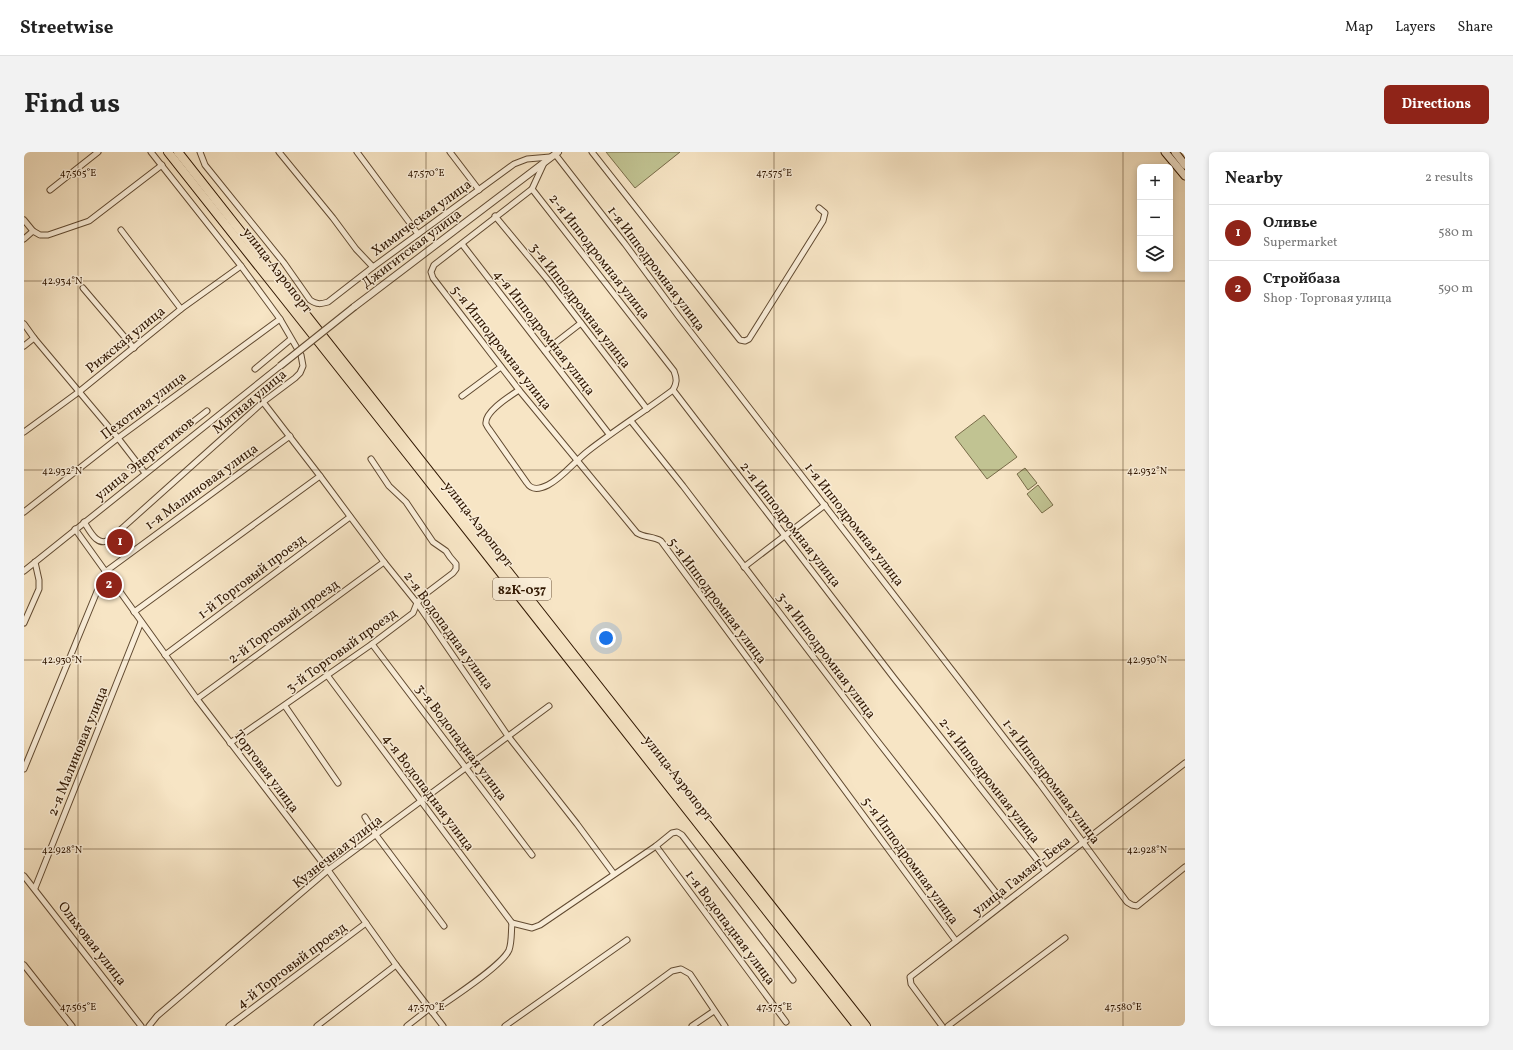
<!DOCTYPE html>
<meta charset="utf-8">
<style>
:root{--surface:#fff;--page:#f2f2f2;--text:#222;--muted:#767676;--line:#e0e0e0;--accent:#8f2418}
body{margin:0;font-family:Vollkorn,serif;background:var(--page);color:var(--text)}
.controls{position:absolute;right:12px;top:12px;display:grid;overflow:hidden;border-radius:6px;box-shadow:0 2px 6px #0003}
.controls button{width:36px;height:36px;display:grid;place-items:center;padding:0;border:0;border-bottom:1px solid var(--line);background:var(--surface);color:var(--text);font:20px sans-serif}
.you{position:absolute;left:582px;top:486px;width:14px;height:14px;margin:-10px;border:3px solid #fff;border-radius:50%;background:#1a73e8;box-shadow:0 0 0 6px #1a73e833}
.badge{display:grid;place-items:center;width:26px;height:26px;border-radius:50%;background:var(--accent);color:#fff;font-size:13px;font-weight:700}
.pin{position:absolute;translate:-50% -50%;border:2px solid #fff;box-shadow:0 1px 4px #0006}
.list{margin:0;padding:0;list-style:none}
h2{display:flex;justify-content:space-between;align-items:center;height:52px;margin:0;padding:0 16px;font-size:17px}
h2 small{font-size:13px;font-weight:400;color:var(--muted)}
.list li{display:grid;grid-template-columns:26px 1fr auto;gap:12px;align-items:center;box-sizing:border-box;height:56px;padding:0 16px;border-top:1px solid var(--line)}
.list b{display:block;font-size:15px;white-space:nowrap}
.list p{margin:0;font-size:13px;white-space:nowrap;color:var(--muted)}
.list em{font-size:13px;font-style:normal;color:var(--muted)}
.icon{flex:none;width:22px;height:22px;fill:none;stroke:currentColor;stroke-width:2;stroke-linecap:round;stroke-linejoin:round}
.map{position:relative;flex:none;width:1161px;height:874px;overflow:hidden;border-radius:6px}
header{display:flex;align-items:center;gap:24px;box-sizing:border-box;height:56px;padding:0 20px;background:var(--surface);border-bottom:1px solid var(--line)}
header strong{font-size:19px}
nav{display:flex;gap:22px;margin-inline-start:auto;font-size:14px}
.intro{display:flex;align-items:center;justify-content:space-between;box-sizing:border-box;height:96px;padding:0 24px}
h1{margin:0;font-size:28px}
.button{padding:10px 18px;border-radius:6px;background:var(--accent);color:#fff;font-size:14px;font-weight:700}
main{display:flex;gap:24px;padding:0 24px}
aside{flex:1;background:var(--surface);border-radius:6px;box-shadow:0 2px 6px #0003}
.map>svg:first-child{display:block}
</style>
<header>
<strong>Streetwise</strong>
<nav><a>Map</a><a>Layers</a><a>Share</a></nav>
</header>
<div class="intro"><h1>Find us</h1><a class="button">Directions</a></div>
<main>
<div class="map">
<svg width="1161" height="874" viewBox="0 0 1161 874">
<rect width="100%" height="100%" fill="#f7e5c5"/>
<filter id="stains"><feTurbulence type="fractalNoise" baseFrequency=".005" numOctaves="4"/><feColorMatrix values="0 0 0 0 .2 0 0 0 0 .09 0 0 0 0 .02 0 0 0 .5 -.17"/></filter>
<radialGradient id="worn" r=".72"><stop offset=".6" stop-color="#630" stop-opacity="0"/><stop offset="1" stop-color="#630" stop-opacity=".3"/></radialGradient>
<g fill="#c1c392" stroke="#786c49">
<path d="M 582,0 L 656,0 L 611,36 Z"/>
<path d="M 960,263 L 993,305 L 963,327 L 931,285 Z"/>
<path d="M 1001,316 L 1013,331 L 1004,338 L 993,322 Z"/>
<path d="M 1014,333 L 1029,353 L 1018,361 L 1003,342 Z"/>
</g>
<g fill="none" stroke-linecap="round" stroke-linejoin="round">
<g stroke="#614a31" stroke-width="7">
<g id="minor">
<path d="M 176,0 L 181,13 L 260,111 L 286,148 C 293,153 297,152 304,150 L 349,115"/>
<path d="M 255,0 L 309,66 L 332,97 L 349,115 L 490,12 L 503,7 L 526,5"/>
<path d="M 333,0 L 394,82"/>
<path d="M 426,0 L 455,38"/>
<path d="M 568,0 L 716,188 L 721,189 L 725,187 L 799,69 L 801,61 L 795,56"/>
<path d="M 531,2 L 601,92 L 655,165 L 1016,632 L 1103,750 L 1108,753 L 1113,754 L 1161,715"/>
<path d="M 520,11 L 508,37 L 410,113 L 407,120 L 409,126 L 495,238 L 613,381 C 621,386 629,384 637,389 L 932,789"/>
<path d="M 508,37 L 650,219 C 653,227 653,231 649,238 L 870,526 L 1022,719"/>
<path d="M 26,38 L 74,0"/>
<path d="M 471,64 L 524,128 L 623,257"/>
<path d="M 0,68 L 9,79"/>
<path d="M 97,78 L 157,157"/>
<path d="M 0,87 L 9,79 L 16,83 L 24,83 L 65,69 L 138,13"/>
<path d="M 438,92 L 585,282"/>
<path d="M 59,136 L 110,196"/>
<path d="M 0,172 L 10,186 L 94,286 L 121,321"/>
<path d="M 0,194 L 10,186"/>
<path d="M 521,199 L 557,171"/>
<path d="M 231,217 L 267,187"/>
<path d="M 495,238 C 486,244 460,260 462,272 C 463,274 464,276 465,277 L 503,331 C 508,339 516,337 524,333 C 538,326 551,309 564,299 C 591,278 621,259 649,238"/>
<path d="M 438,244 L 477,215"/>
<path d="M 239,250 L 296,324 L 360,410 L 393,451 L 484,584 L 553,672 L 590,722"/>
<path d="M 607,269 L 659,334 L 848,582 L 980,751"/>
<path d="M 0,280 L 56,239 L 157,157 L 217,114"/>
<path d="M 114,313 L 183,259"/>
<path d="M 0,360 L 94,286 L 256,167"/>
<path d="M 60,370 C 66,379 73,395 85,388 L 239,250 L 271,226 L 276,221 L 279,214 L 277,203 L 256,167 L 217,114 L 127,0"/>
<path d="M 51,377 L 173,547 L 304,718 L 372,813 L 419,874"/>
<path d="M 720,415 L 801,353"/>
<path d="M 0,419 L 256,214"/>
<path d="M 110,460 L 296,324"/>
<path d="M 0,471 L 15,437 L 15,428 L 11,410"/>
<path d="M 348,492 L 508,703"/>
<path d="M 141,503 L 326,365"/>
<path d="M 303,523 L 488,771"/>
<path d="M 173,547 L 360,410"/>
<path d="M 261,554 L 314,631"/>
<path d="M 206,591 L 348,492 L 389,461 L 393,451 L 400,443 L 429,421 L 432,417 L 432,412 L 426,405 L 422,399 L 409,390 L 382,350 L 365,334 L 347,307"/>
<path d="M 0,617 L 81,420 L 266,284"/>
<path d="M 341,665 L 352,683 L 420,774"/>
<path d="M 632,694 L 762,870"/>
<path d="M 0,724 L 117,874"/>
<path d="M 11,736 L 117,470"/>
<path d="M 488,771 L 508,776 L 516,773 L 632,694 L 648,681 L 653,680 L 658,683 L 769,828"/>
<path d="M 0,813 L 48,874"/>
<path d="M 408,860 C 425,848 478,814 485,798 C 488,790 487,780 488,771"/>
<path d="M 125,874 L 133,864 L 304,718 L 525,554"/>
<path d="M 205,874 L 342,771"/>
<path d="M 293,874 L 372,813"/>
<path d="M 383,874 L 406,856"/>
<path d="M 481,874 L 603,788"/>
<path d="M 573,874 L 648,819 L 657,817 L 666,822 L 701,874"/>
<path d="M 668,874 L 690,859"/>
<path d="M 918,874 L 887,832 L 886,825 L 1161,611"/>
<path d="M 924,874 L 1041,786"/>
</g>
</g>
<g stroke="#614a31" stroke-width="8">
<path id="tertiary" d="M 330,155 L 534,0"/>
</g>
<g stroke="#2f1600" stroke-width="9">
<g id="secondary">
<path d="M 1141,0 L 1161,24"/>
<path d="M 1151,0 L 1161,13"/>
</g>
</g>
<g stroke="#2f1600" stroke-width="10">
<g id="primary">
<path d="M 144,0 L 388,308 L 833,874"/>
<path d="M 154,0 L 842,874"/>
</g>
</g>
<use href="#minor" stroke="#faeed9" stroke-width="5"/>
<use href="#tertiary" stroke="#faeed9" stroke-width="6"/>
<use href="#secondary" stroke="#faeed9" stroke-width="7"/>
<use href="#primary" stroke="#f7e5c5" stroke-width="8"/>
<g stroke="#614a31" stroke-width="8" stroke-linecap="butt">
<path id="tertiary-bridge" d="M 256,214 L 330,155"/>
</g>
<use href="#tertiary-bridge" stroke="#faeed9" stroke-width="6"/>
</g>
<path fill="none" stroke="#2f1600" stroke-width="1" stroke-opacity="0.45" d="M 54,0 L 54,874M 402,0 L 402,874M 750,0 L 750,874M 1099,0 L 1099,874M 0,129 L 1161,129M 0,318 L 1161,318M 0,508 L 1161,508M 0,697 L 1161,697"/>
<g text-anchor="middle" stroke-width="3" stroke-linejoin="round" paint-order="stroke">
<rect fill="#faeed9" stroke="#6c5741" stroke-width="1" x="469" y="426" width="58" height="22" rx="3"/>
<g font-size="13" font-weight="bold" fill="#2f1600">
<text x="498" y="442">82К-037</text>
</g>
<g font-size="14" fill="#2f1600" stroke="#faeed9">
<text transform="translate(397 65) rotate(-36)" y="5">Химическая улица</text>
<text transform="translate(387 96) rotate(-37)" y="5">Джигитская улица</text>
<text transform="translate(576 104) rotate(52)" y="5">2-я Ипподромная улица</text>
<text transform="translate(633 116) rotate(53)" y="5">1-я Ипподромная улица</text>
<text transform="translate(254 118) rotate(52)" y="5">улица Аэропорт</text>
<text transform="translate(557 153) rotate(52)" y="5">3-я Ипподромная улица</text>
<text transform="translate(521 180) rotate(52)" y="5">4-я Ипподромная улица</text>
<text transform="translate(101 187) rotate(-39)" y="5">Рижская улица</text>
<text transform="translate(478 195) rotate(52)" y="5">5-я Ипподромная улица</text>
<text transform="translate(225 249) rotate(-40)" y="5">Мятная улица</text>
<text transform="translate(119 253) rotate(-37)" y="5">Пехотная улица</text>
<text transform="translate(120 306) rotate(-39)" y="5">улица Энергетиков</text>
<text transform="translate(177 334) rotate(-36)" y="5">1-я Малиновая улица</text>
<text transform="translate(455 372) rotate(52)" y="5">улица Аэропорт</text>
<text transform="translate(767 372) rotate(52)" y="5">2-я Ипподромная улица</text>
<text transform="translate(831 372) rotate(52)" y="5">1-я Ипподромная улица</text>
<text transform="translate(227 424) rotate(-37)" y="5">1-й Торговый проезд</text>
<text transform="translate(694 448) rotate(53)" y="5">5-я Ипподромная улица</text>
<text transform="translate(259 469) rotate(-36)" y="5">2-й Торговый проезд</text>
<text transform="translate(425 478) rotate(54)" y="5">2-я Водопадная улица</text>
<text transform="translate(317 498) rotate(-36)" y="5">3-й Торговый проезд</text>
<text transform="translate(803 503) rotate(53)" y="5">3-я Ипподромная улица</text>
<text transform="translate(438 590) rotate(53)" y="5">3-я Водопадная улица</text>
<text transform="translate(53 599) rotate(-68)" y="5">2-я Малиновая улица</text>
<text transform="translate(243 619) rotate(53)" y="5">Торговая улица</text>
<text transform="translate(655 626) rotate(52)" y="5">улица Аэропорт</text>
<text transform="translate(966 628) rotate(52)" y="5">2-я Ипподромная улица</text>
<text transform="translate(1028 629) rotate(53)" y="5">1-я Ипподромная улица</text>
<text transform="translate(405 640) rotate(53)" y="5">4-я Водопадная улица</text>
<text transform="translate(313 699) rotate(-38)" y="5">Кузнечная улица</text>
<text transform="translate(887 708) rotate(54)" y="5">5-я Ипподромная улица</text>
<text transform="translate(997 723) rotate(-38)" y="5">улица Гамзат-Бека</text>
<text transform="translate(707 775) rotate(53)" y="5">1-я Водопадная улица</text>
<text transform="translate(69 791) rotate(52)" y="5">Ольховая улица</text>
<text transform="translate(267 813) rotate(-37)" y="5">4-й Торговый проезд</text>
</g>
</g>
<g font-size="10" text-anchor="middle" fill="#2f1600" stroke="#faeed9" stroke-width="3" stroke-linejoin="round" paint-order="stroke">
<text x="54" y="24">47.565°E</text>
<text x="402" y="24">47.570°E</text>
<text x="750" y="24">47.575°E</text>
<text x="38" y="132">42.934°N</text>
<text x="38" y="322">42.932°N</text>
<text x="1123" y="322">42.932°N</text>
<text x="38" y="511">42.930°N</text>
<text x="1123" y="511">42.930°N</text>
<text x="38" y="701">42.928°N</text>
<text x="1123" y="701">42.928°N</text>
<text x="54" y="858">47.565°E</text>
<text x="402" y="858">47.570°E</text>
<text x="750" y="858">47.575°E</text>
<text x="1099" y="858">47.580°E</text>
</g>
<rect width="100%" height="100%" filter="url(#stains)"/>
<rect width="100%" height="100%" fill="url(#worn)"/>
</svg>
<div class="controls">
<button>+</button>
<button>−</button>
<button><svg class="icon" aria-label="layers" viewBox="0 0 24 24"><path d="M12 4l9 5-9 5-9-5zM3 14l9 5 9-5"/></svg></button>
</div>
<div class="you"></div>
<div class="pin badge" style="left:96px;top:390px">1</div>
<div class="pin badge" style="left:85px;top:433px">2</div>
</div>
<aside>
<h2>Nearby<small>2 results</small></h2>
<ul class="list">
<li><span class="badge">1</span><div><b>Оливье</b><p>Supermarket</p></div><em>580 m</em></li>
<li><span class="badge">2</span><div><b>Стройбаза</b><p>Shop · Торговая улица</p></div><em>590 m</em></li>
</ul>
</aside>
</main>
